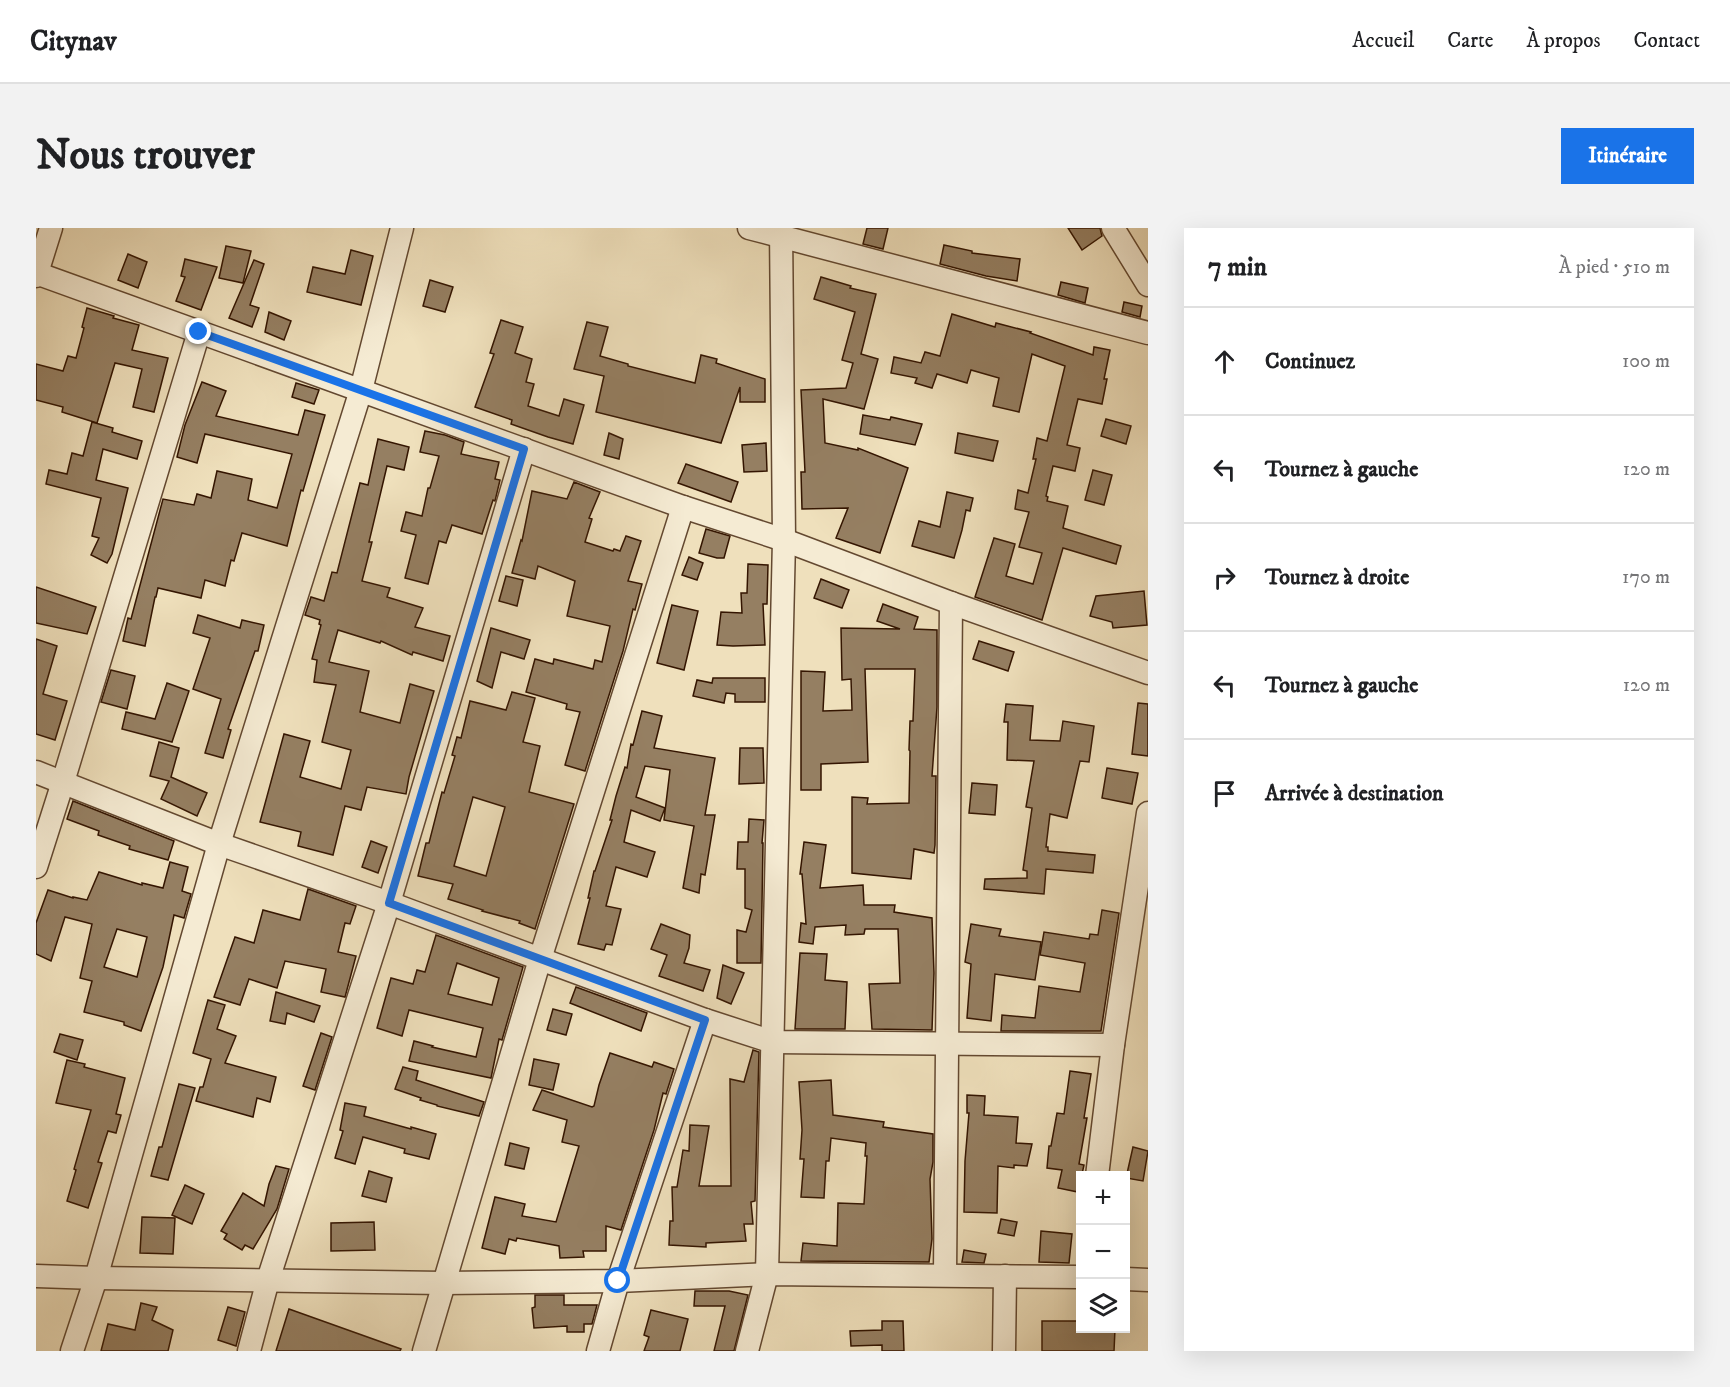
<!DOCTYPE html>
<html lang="fr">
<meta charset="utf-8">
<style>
:root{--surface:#fff;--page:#f2f2f2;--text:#202124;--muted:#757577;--line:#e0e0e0;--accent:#1a73e8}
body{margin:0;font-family:"IM FELL DW Pica",serif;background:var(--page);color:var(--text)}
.controls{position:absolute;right:18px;bottom:18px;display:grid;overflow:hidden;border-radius:0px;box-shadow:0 6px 24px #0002}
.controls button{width:54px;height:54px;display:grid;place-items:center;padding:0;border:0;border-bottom:2px solid var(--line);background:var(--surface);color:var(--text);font:30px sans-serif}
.stop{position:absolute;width:18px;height:18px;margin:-14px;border:4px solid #1a73e8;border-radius:50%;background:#fff}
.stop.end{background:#1a73e8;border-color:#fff;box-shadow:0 2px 6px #0008}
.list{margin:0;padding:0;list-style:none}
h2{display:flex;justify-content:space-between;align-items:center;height:78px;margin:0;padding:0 24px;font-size:26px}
h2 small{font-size:20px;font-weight:400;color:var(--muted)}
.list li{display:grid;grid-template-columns:39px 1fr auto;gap:18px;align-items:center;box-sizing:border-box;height:108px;padding:0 24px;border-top:2px solid var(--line)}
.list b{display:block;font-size:22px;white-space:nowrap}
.list em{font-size:20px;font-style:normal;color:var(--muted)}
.icon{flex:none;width:33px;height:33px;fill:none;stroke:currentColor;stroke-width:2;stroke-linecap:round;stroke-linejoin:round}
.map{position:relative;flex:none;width:1112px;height:1123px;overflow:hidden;border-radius:0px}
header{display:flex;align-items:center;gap:36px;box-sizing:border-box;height:84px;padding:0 30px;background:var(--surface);border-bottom:2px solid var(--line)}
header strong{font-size:28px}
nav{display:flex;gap:33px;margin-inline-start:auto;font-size:21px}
.intro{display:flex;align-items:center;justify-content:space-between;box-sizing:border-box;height:144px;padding:0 36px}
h1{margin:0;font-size:42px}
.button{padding:15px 27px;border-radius:0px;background:var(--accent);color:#fff;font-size:21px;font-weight:700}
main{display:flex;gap:36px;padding:0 36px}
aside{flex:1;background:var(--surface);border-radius:0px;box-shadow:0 6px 24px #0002}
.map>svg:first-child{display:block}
</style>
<header>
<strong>Citynav</strong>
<nav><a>Accueil</a><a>Carte</a><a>À propos</a><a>Contact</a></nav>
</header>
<div class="intro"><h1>Nous trouver</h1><a class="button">Itinéraire</a></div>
<main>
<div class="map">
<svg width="1112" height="1123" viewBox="0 0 1112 1123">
<rect width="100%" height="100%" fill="#efe0bc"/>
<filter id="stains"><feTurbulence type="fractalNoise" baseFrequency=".00333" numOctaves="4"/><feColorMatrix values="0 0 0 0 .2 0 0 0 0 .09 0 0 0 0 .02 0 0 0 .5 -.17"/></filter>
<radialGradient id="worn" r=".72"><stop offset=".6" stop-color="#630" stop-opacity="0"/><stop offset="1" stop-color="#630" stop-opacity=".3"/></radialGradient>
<g fill="#957f62" stroke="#341501" stroke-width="1.5" fill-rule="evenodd">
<path d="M 831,0 L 852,0 L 847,21 L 827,16 Z"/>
<path d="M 1032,0 L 1064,0 L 1066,8 L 1046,22 Z"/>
<path d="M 908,17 L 936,23 L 936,25 L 984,31 L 981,53 L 950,48 L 904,36 Z"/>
<path d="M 190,18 L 215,23 L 207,55 L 183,50 Z"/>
<path d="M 315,22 L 337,28 L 325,77 L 271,64 L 277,39 L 309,46 Z"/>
<path d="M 92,26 L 111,34 L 102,60 L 82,52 Z"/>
<path d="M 149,31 L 181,39 L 165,82 L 140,73 L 149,49 L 145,48 Z"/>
<path d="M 218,32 L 228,36 L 214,77 L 223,80 L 216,99 L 193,90 Z"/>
<path d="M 785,49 L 815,58 L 814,60 L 840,66 L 825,126 L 842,131 L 828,181 L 787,171 L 789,215 L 822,222 L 822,220 L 872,240 L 844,325 L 800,310 L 812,280 L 766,281 L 765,244 L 769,244 L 765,162 L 810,160 L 817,135 L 806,132 L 819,84 L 778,71 Z"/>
<path d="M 394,52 L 417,59 L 409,84 L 387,78 Z"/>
<path d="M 1025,54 L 1052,60 L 1049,75 L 1022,67 Z"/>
<path d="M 1088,74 L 1106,78 L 1104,89 L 1086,84 Z"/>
<path d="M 51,80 L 78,88 L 77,90 L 103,97 L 96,122 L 132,130 L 118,184 L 97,179 L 106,141 L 79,135 L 61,195 L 26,184 L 27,179 L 0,172 L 0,136 L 27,143 L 32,128 L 40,130 L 48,100 L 46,99 Z"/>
<path d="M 233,84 L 255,93 L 248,112 L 229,104 Z"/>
<path d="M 916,86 L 959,99 L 960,95 L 995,104 L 994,105 L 1057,127 L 1058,119 L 1074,122 L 1068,151 L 1071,151 L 1066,176 L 1042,171 L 1031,217 L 1044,220 L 1039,243 L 1017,238 L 1010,268 L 1012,269 L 1011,273 L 1032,278 L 1027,300 L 1085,318 L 1080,336 L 1027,320 L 1006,392 L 939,369 L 958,310 L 979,316 L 970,348 L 997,356 L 1006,325 L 983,319 L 993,284 L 979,281 L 982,262 L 992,265 L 1000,231 L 997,231 L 1001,210 L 1011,213 L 1029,138 L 996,126 L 983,184 L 957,178 L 963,150 L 935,142 L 931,155 L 901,146 L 896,160 L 879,155 L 881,150 L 855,145 L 858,129 L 885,135 L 889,124 L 904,128 Z"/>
<path d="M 465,92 L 487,99 L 479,125 L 496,131 L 490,154 L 498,156 L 492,178 L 523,188 L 528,171 L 548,177 L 537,216 L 512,209 L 475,196 L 476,192 L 439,179 L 458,126 L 454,125 Z"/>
<path d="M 551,94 L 572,99 L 564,128 L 592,136 L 592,138 L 659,155 L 665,127 L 681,131 L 680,135 L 729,151 L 729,174 L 704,174 L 704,159 L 685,215 L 560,184 L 568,148 L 538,141 Z"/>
<path d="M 166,154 L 190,163 L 180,188 L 262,207 L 269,182 L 289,187 L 267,263 L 265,262 L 251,318 L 206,305 L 198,333 L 195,332 L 189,358 L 169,352 L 165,370 L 122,360 L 120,369 L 119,369 L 109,418 L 87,413 L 92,390 L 95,391 L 127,271 L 158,277 L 161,266 L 175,270 L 181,243 L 216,251 L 212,272 L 241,280 L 256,226 L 169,206 L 161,235 L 141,229 L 149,197 Z"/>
<path d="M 260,155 L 283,162 L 278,176 L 256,169 Z"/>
<path d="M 827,187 L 854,192 L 855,189 L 886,196 L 879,217 L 824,206 Z"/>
<path d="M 1070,191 L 1095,198 L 1090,216 L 1065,208 Z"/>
<path d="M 56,194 L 77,200 L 76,204 L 106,213 L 101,231 L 67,221 L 60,252 L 92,260 L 76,326 L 71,335 L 55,327 L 63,310 L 56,308 L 65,270 L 10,256 L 13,242 L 31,246 L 36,225 L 47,228 Z"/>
<path d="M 389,203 L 409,207 L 428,214 L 425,226 L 463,234 L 459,251 L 464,252 L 459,273 L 457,272 L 446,306 L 416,297 L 410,315 L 403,313 L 392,356 L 369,350 L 380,307 L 365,303 L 370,284 L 386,288 L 392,260 L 394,260 L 403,228 L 384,224 Z"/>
<path d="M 573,205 L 587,211 L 583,231 L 568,227 Z"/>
<path d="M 922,205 L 962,213 L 957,233 L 919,225 Z"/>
<path d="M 342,211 L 373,219 L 368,242 L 351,238 L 333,314 L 336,314 L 326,353 L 354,360 L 351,369 L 387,380 L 379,399 L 414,408 L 407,433 L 377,424 L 376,427 L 345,413 L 344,415 L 302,402 L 293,434 L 333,443 L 324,484 L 364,495 L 374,456 L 398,463 L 373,549 L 370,566 L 331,559 L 325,582 L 309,578 L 297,627 L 262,618 L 265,604 L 224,594 L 248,506 L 274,513 L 264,549 L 305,561 L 315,522 L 286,514 L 300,457 L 278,454 L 281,432 L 276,431 L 285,397 L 283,396 L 284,392 L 269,387 L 275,369 L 288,373 L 296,344 L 301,345 L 324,255 L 332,257 Z"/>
<path d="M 730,215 L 731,243 L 708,244 L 706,217 Z"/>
<path d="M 650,236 L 702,254 L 695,274 L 642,255 Z"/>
<path d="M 1057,242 L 1076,247 L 1068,277 L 1049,272 Z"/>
<path d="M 538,254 L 564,264 L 553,290 L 556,291 L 549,314 L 577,323 L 578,321 L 584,323 L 590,308 L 605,313 L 592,353 L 606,356 L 599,382 L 597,381 L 587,423 L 549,543 L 529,537 L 544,484 L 530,481 L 531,476 L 490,464 L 499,431 L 517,436 L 518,431 L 557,441 L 559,432 L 566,434 L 574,398 L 531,388 L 539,353 L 502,338 L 499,351 L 476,345 L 485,312 L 486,313 L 496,263 L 531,271 Z"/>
<path d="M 911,264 L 937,270 L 934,283 L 930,282 L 926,302 L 918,330 L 876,318 L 883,293 L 904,299 Z"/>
<path d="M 670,301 L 694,308 L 688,330 L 681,330 L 663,325 Z"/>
<path d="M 653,329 L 667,335 L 661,352 L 646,347 Z"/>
<path d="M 712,336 L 732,337 L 731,376 L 727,376 L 729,417 L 697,418 L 681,417 L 685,384 L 706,385 L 705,365 L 711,365 Z"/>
<path d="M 470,348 L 487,352 L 481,378 L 463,373 Z"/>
<path d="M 785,351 L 813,362 L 806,380 L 778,370 Z"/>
<path d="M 0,359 L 60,379 L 51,406 L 0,395 Z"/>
<path d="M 1108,363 L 1111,397 L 1077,400 L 1076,394 L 1054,388 L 1060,368 Z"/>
<path d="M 847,376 L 882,389 L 878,401 L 901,402 L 901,479 L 896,548 L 900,548 L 899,617 L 898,625 L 878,621 L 875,651 L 816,645 L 816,569 L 832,570 L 831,576 L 873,575 L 874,523 L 873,522 L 874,493 L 877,493 L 879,441 L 829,441 L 832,534 L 785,536 L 785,562 L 765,562 L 765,443 L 789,444 L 787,483 L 816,482 L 815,451 L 806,452 L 805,400 L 864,401 L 841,393 Z"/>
<path d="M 636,377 L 662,383 L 648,442 L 621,435 Z"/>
<path d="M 162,387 L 204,400 L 206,392 L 228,397 L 222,423 L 219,423 L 192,501 L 195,502 L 187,530 L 169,525 L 185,471 L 157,461 L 174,410 L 157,405 Z"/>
<path d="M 455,400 L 494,412 L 488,431 L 465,424 L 456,460 L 441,453 Z"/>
<path d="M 0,411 L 21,418 L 7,466 L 31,473 L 19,512 L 0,506 Z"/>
<path d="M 943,413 L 978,424 L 972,443 L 937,431 Z"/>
<path d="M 75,442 L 99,448 L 91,481 L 65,474 Z"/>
<path d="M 677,450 L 729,450 L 729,474 L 699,474 L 699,466 L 690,465 L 688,475 L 657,468 L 661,452 L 676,455 Z"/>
<path d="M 131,455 L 153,463 L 136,514 L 86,501 L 90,484 L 119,491 Z"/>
<path d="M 476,464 L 499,470 L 487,514 L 504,518 L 493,564 L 538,576 L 499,701 L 483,695 L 484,693 L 446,683 L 447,682 L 412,671 L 417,656 L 382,648 L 390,615 L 393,615 L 406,564 L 408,565 L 419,528 L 416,527 L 421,509 L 425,510 L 434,473 L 470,482 ZM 437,569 L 469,579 L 450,648 L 418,638 Z"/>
<path d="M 1102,475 L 1112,476 L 1112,528 L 1096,526 Z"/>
<path d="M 970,476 L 997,478 L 994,512 L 1024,513 L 1027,493 L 1058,498 L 1053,534 L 1044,533 L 1031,590 L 1014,586 L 1010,619 L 1012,619 L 1012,623 L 1059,627 L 1057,645 L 1010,641 L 1008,666 L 948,661 L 949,651 L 991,650 L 991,643 L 987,642 L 996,580 L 990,579 L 998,533 L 971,532 L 972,494 L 968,494 Z"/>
<path d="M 606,483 L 626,488 L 618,520 L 679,530 L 669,587 L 679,587 L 669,647 L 665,646 L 663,665 L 647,660 L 658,598 L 628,592 L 634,542 L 609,538 L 600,569 L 629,580 L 624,593 L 595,582 L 588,614 L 619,624 L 611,649 L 580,639 L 570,678 L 585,681 L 576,717 L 570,716 L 568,722 L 542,716 L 554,670 L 552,670 L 558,643 L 559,643 L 576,592 L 574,592 L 580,568 L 589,539 L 591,540 L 595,516 L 597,517 Z"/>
<path d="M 123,514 L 143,520 L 135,549 L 171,565 L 161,588 L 125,571 L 133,553 L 114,548 Z"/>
<path d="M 704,520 L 727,520 L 728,555 L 703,556 Z"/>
<path d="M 1071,540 L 1102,545 L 1096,576 L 1066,570 Z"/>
<path d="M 936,555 L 961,557 L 959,587 L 933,585 Z"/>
<path d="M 37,573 L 138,613 L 132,632 L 93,621 L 94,618 L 62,607 L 63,603 L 31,591 Z"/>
<path d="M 713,591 L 728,592 L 726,615 L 727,615 L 725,735 L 701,735 L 701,702 L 710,704 L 716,682 L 709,680 L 709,641 L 701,641 L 702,614 L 712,614 Z"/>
<path d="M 335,613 L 351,619 L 342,645 L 326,639 Z"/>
<path d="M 768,614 L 790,617 L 784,660 L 827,657 L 828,677 L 859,677 L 858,684 L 896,690 L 898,745 L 896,802 L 836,801 L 833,756 L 864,755 L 862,701 L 829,701 L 828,706 L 809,707 L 810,697 L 779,699 L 777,716 L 763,714 L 765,695 L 770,696 L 766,646 L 764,646 Z"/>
<path d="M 134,634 L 152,639 L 146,663 L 155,666 L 148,690 L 138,687 L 127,739 L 105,803 L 88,797 L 88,794 L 48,784 L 56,753 L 44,750 L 56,696 L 29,689 L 15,733 L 0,726 L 0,695 L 12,662 L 37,670 L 37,669 L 51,672 L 63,644 L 106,657 L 106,655 L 127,660 ZM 81,701 L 111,709 L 101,749 L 68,739 Z"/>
<path d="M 272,661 L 320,678 L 314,696 L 309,695 L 302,724 L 320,728 L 309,769 L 285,764 L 290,741 L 249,733 L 241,760 L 213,751 L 204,777 L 178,769 L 199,709 L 218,715 L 227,682 L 264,692 Z"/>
<path d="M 1066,682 L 1083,685 L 1065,803 L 965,803 L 966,787 L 999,790 L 1003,758 L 1044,764 L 1049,735 L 1004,727 L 1008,704 L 1053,711 L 1054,706 L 1062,707 Z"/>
<path d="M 625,696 L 654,707 L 653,720 L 648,735 L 674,742 L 667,763 L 623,748 L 631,727 L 615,721 Z"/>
<path d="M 935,696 L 965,701 L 963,708 L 1005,714 L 999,752 L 959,746 L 955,793 L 931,790 L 935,736 L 929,734 Z"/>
<path d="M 400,707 L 487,739 L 466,812 L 463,811 L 455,850 L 373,833 L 378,813 L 397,818 L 396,819 L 440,829 L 447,800 L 373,782 L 366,808 L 341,800 L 355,750 L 377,756 L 381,742 L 389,744 ZM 421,735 L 463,750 L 456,777 L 412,766 Z"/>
<path d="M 764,725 L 791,726 L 789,752 L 811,754 L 809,801 L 759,801 Z"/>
<path d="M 687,737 L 708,745 L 695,776 L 681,770 Z"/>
<path d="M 540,759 L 611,785 L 605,803 L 534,775 Z"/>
<path d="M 240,764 L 284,778 L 278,794 L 251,785 L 249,796 L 234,793 Z"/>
<path d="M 172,772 L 189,777 L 181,801 L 200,808 L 189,835 L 240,849 L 234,874 L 221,870 L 217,889 L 160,873 L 164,859 L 167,859 L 175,831 L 157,825 Z"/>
<path d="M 517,781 L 536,786 L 530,807 L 511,802 Z"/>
<path d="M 285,805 L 296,809 L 279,862 L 267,858 Z"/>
<path d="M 24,806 L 47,812 L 41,832 L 18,824 Z"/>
<path d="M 717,822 L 723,824 L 719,973 L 715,974 L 717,996 L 708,996 L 710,1013 L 670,1015 L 670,1019 L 633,1017 L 634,993 L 637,993 L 636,959 L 641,959 L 647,922 L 653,923 L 654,897 L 673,898 L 663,958 L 695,958 L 694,851 L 708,854 Z"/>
<path d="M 574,825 L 616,839 L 618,834 L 638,841 L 630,866 L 627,865 L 618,902 L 585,1002 L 570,998 L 570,1023 L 547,1023 L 548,1029 L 524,1030 L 523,1018 L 481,1010 L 480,1013 L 473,1011 L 469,1026 L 446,1020 L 459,969 L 489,976 L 486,988 L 520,994 L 543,918 L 526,914 L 531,892 L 497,882 L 506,862 L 556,879 L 558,878 L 563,857 Z"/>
<path d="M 498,831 L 523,836 L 517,862 L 493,857 Z"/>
<path d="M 31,832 L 49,836 L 48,839 L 89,850 L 80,886 L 85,887 L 80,905 L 72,903 L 62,934 L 66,935 L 52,980 L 31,973 L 40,942 L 38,941 L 55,882 L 20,875 Z"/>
<path d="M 367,839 L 382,843 L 380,852 L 448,874 L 443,888 L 401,878 L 401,877 L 384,872 L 385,870 L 359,861 Z"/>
<path d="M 1034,843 L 1055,846 L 1048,890 L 1051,890 L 1043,936 L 1048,937 L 1042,964 L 1022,960 L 1026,942 L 1011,940 L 1013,918 L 1015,918 L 1021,885 L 1028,886 Z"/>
<path d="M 795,852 L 797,887 L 848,894 L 847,899 L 897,906 L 897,934 L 894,951 L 896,1011 L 893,1034 L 765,1033 L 767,1015 L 801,1018 L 802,975 L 828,976 L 831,928 L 829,928 L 830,915 L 795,910 L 793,933 L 790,933 L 788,970 L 765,969 L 768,931 L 764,931 L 766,902 L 763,854 Z"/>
<path d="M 143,856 L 159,860 L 132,952 L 115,948 L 123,919 L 126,919 Z"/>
<path d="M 931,867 L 949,868 L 948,887 L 982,889 L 980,915 L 996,916 L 991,938 L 978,937 L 978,940 L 962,938 L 961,985 L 928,984 L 929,933 L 933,885 L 931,885 Z"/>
<path d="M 309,875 L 330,879 L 328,888 L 375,901 L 375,899 L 400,906 L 393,931 L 368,925 L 369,921 L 327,909 L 319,936 L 299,930 L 307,903 L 304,902 Z"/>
<path d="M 474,915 L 493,920 L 488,941 L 469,937 Z"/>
<path d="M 1097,919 L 1112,923 L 1107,953 L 1090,950 Z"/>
<path d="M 240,938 L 253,941 L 241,981 L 217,1021 L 209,1017 L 206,1022 L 188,1011 L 191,1006 L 185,1003 L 207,965 L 228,978 L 233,956 Z"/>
<path d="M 333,943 L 356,950 L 350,974 L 326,968 Z"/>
<path d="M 149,957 L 168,966 L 156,996 L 136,987 Z"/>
<path d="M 106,989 L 139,990 L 137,1026 L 104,1025 Z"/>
<path d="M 965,991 L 981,994 L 978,1008 L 962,1005 Z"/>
<path d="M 338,994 L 339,1022 L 295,1023 L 295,995 Z"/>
<path d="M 1005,1003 L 1036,1006 L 1033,1035 L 1003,1034 Z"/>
<path d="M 928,1022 L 950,1026 L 948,1035 L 926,1034 Z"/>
<path d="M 659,1063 L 693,1063 L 712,1067 L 698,1123 L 678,1123 L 689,1078 L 658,1078 Z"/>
<path d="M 499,1067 L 528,1067 L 528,1077 L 561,1077 L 556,1096 L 548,1096 L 548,1104 L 531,1104 L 531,1098 L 498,1100 L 496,1080 L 499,1079 Z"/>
<path d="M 105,1075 L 121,1079 L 116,1092 L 137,1102 L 132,1123 L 65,1123 L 72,1096 L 99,1102 Z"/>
<path d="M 192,1079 L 209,1084 L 200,1118 L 182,1112 Z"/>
<path d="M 253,1081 L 365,1121 L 364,1123 L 240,1123 Z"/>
<path d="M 615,1082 L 652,1091 L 644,1123 L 608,1123 L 613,1109 L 608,1107 Z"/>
<path d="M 846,1093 L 867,1093 L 868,1123 L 846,1123 L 846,1117 L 815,1118 L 814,1103 L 846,1102 Z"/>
<path d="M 1006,1093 L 1044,1093 L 1044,1101 L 1079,1101 L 1078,1123 L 1006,1123 Z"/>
</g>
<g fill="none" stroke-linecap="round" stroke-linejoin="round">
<g stroke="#634830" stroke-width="25">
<g id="minor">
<path d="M 713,0 L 1112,105"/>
<path d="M 1077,0 L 1112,57"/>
<path d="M 0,45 L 647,279 L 748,312 L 915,375 L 1112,445"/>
<path d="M 0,48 L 15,0"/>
<path d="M 0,544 L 183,616 L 353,675 L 669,792 L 737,814 L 1077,817"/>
<path d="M 0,639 L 27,554 L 163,104"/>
<path d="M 1061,948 L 1077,817 L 1112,585"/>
<path d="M 909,1047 L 915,375"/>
<path d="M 0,1048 L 60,1050 L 407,1055 L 582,1053 L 731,1046 L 1044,1049"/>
<path d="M 1090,1051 L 1112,1052"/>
<path d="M 36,1123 L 60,1050 L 183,616 L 325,162 L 366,0"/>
<path d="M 213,1123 L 232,1052 L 353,675 L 488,221"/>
<path d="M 388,1123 L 504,731 L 647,279"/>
<path d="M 562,1123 L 582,1053 L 669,792"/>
<path d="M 711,1123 L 731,1046 L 748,312 L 745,0"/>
<path d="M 968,1123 L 969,1048"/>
</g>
</g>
<use href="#minor" stroke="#f5ebd3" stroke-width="22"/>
</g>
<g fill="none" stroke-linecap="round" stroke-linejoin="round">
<path stroke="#1a73e8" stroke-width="8" d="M 163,104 L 488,221 L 353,675 L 669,792 L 582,1053"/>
</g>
<rect width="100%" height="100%" filter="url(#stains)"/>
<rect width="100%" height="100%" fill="url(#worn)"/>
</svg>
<div class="controls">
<button>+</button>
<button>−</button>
<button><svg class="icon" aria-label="layers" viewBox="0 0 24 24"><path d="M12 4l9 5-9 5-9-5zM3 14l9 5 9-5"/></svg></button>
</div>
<div class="stop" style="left:582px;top:1053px"></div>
<div class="stop end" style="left:163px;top:104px"></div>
</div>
<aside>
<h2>7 min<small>À pied · 510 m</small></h2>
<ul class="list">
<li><svg class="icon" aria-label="ahead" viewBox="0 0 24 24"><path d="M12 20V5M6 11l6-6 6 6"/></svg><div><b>Continuez</b></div><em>100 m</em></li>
<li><svg class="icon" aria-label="left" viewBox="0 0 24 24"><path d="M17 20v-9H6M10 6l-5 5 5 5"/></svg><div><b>Tournez à gauche</b></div><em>120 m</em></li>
<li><svg class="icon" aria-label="right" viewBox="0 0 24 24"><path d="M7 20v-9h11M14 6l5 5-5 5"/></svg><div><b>Tournez à droite</b></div><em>170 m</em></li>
<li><svg class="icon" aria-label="left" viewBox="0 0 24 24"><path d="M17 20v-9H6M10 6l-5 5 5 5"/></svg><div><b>Tournez à gauche</b></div><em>120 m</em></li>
<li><svg class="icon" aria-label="arrive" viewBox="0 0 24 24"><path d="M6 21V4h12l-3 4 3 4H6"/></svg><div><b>Arrivée à destination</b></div></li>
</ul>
</aside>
</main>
